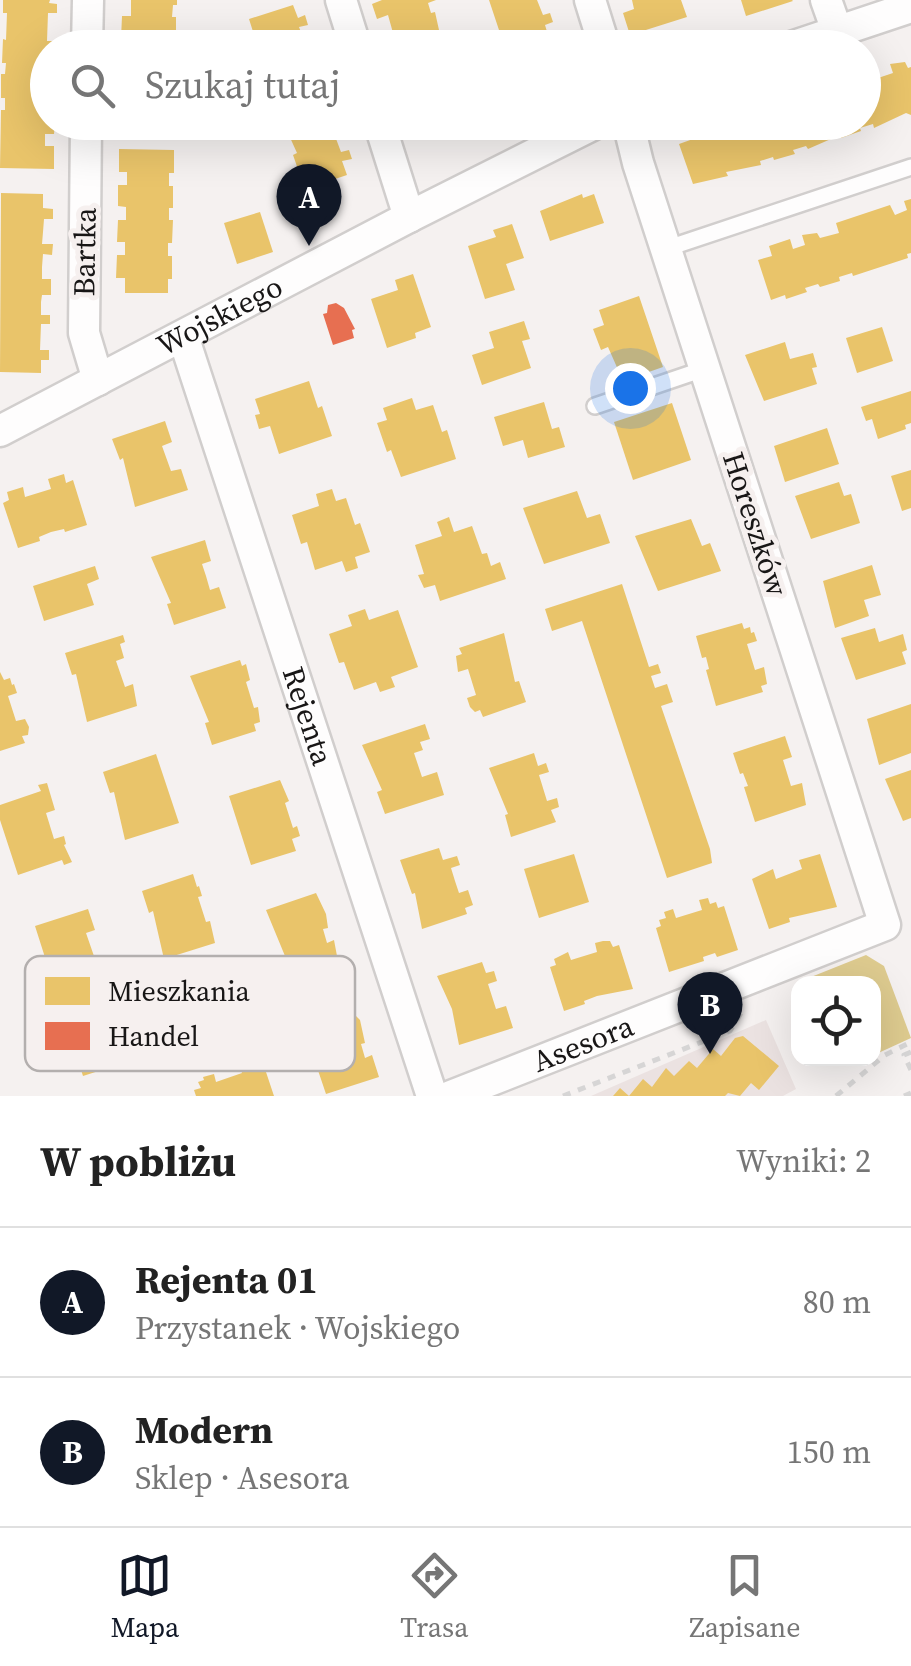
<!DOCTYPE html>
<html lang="pl">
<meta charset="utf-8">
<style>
:root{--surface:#fff;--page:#f6f6f6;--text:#222;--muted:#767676;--line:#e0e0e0;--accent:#111827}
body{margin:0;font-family:"Source Serif 4",serif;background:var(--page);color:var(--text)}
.controls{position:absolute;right:30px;bottom:30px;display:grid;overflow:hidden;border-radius:20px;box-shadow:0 10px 40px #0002}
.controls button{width:90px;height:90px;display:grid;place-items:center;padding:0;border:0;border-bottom:2px solid var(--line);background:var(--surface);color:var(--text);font:50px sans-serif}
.you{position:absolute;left:630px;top:388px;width:35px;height:35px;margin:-25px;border:8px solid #fff;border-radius:50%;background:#1a73e8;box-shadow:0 0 0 15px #1a73e833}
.badge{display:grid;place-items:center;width:65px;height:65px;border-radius:50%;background:var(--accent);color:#fff;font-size:32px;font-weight:700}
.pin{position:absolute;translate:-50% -82px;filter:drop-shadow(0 2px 5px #0008)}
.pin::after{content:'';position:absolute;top:52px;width:35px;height:30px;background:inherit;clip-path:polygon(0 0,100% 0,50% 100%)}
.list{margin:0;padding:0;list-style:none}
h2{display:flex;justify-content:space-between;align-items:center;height:130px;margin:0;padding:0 40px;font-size:42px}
h2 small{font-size:32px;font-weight:400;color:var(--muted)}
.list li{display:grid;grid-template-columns:65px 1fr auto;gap:30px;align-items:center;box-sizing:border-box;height:150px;padding:0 40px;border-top:2px solid var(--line)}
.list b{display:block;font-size:38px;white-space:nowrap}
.list p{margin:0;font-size:32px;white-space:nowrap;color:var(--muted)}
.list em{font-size:32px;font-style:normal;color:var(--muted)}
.icon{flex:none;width:55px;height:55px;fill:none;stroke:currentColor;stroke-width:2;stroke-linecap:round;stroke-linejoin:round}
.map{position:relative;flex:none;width:911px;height:1096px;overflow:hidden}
.search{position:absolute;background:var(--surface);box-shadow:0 10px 40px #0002;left:30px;right:30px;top:30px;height:110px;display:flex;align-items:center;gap:25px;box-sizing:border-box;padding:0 35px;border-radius:55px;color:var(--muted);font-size:38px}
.sheet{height:430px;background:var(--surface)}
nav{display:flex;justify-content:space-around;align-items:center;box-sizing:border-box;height:140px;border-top:2px solid var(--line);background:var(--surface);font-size:28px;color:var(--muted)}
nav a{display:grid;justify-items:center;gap:5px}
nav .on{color:var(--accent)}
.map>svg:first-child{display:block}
</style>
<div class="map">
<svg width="911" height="1096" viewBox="0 0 911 1096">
<rect width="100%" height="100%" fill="#f5f1f0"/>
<path fill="#ebe2e1" d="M 766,1020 L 796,1089 L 783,1096 L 591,1096 Z"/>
<path fill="#decb8f" d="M 866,955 L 884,966 L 911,1038 L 874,1055 L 874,984 L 814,983 L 811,977 Z"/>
<g fill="#e9c46a">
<path d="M 3,0 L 50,0 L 49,3 L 57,4 L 57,13 L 48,13 L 47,41 L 57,41 L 56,48 L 48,48 L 46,111 L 48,122 L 55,122 L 54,134 L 45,134 L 45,146 L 54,146 L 54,169 L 0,168 L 1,110 L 5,110 L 5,98 L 1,98 L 1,74 L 5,74 L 6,63 L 2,63 L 3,39 L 6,40 L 7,13 L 3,13 Z"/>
<path d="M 131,0 L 177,0 L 177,5 L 173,5 L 172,17 L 176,17 L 176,41 L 172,41 L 172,48 L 130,48 L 130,39 L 121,39 L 122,16 L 131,16 Z"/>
<path d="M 382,0 L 436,0 L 428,3 L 431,13 L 435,12 L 443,48 L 389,48 L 387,42 L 395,40 L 388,15 L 377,19 L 372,4 Z"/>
<path d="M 489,0 L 537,0 L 543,15 L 550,13 L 553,22 L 545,25 L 552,48 L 509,48 L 506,38 L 502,39 Z"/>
<path d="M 632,0 L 681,0 L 687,17 L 630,35 L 623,13 L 634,9 Z"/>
<path d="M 741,0 L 792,0 L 793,1 L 746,16 Z"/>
<path d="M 293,5 L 298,18 L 305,15 L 308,25 L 299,27 L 307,48 L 262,48 L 259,40 L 256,41 L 249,19 Z"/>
<path d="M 905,62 L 908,68 L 911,67 L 911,115 L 906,113 L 874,128 L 873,124 L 860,128 L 861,131 L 841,138 L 840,135 L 808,149 L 806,146 L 793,150 L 795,154 L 774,160 L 773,157 L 760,161 L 761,165 L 726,172 L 728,176 L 693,184 L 679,144 L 693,139 L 690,131 L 710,124 L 713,133 L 726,129 L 724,122 L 864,122 L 864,68 L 866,75 L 873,72 L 875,79 L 893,73 L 890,64 Z"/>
<path d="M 283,122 L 347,122 L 332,128 L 341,152 L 349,150 L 352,159 L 342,161 L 347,175 L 308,188 L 304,174 L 300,175 L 293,155 L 297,153 Z"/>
<path d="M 119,149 L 174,150 L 174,173 L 169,173 L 169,186 L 173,186 L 173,208 L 169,208 L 169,220 L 173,220 L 172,243 L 168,243 L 168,256 L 172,256 L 172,279 L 168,279 L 168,293 L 125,293 L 125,278 L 116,278 L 117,255 L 125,255 L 125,242 L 117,242 L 118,220 L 126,220 L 126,207 L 118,206 L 118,185 L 127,185 L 127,172 L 119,172 Z"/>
<path d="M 1,193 L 43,194 L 43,208 L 53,209 L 53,219 L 44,219 L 43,232 L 42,244 L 53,244 L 52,255 L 43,254 L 42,267 L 42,279 L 51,279 L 51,295 L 42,295 L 41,302 L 41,315 L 50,315 L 50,324 L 41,324 L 40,350 L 49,350 L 49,360 L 41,360 L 41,373 L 0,372 Z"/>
<path d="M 582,194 L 583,198 L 594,194 L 604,223 L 550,241 L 540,211 Z"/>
<path d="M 911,199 L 911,253 L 907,254 L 908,258 L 853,276 L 852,273 L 839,277 L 840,281 L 820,287 L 818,284 L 805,288 L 807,292 L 786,299 L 785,295 L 771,300 L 758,260 L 772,256 L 769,246 L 790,239 L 793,249 L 805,245 L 802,235 L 817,233 L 820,238 L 839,233 L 836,223 L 890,205 L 895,215 L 907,210 L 904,201 Z"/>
<path d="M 260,212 L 273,252 L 237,264 L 224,223 Z"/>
<path d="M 512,224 L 524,258 L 506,264 L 515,290 L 485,299 L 468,246 L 496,237 L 493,230 Z"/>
<path d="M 413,274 L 431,327 L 415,333 L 416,338 L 387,348 L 371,299 L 398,290 L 395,280 Z"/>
<path d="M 639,296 L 663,367 L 623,381 L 608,347 L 601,350 L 593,329 L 604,325 L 599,310 Z"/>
<path d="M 524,321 L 530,339 L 522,341 L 531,368 L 482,385 L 472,355 L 494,348 L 489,332 Z"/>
<path d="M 882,327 L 893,361 L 857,373 L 846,338 Z"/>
<path d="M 785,342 L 790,359 L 813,353 L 817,367 L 812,368 L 817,384 L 764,401 L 745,355 Z"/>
<path d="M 309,381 L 318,408 L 322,406 L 332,436 L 279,454 L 270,426 L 259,429 L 255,415 L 260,414 L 255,399 Z"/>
<path d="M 911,391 L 911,423 L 905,425 L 906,429 L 878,439 L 872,419 L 866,421 L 861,407 Z"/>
<path d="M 412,398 L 416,410 L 433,405 L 442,432 L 447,430 L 456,459 L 401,477 L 391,450 L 387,452 L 377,423 L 387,420 L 383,408 Z"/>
<path d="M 544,402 L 552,429 L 559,427 L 565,447 L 528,458 L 523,440 L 503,446 L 494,417 Z"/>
<path d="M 672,403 L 691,460 L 633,480 L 614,422 Z"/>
<path d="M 165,421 L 172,442 L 162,446 L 171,471 L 181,469 L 188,490 L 135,507 L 123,458 L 120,460 L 112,439 Z"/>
<path d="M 827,428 L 839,464 L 785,482 L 774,446 Z"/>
<path d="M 911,470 L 911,508 L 902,511 L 891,476 Z"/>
<path d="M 64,474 L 66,483 L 73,480 L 87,525 L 65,532 L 64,529 L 51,532 L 39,537 L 40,541 L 18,548 L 3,503 L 9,500 L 7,492 L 23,487 L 25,497 L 51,489 L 48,479 Z"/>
<path d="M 839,482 L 844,496 L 851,494 L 860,523 L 811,539 L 795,496 Z"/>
<path d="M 332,489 L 336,501 L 346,498 L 355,525 L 360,523 L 370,552 L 355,557 L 358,568 L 346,572 L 342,561 L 315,570 L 307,542 L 301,544 L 292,515 L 319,506 L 316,494 Z"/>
<path d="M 577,491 L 587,518 L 600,514 L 610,543 L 544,564 L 523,508 Z"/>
<path d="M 449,517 L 454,532 L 472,526 L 482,554 L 487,553 L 491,566 L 500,562 L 506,579 L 440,601 L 435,585 L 424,588 L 418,575 L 424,574 L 415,545 L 442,536 L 437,522 Z"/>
<path d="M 691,519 L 702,546 L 710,543 L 721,571 L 658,591 L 635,536 Z"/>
<path d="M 205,540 L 211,561 L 202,564 L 206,576 L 210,590 L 219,587 L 226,608 L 174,625 L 167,604 L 171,603 L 151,557 Z"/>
<path d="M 872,565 L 881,595 L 864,600 L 869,616 L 835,628 L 823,581 Z"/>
<path d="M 95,566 L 99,579 L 87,584 L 94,605 L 44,621 L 33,586 Z"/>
<path d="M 622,584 L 649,667 L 658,664 L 661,673 L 651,676 L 655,688 L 667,684 L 673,702 L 661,706 L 710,849 L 712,863 L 667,878 L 582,621 L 552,631 L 545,609 Z"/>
<path d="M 365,609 L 369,620 L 398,610 L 418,667 L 391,677 L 395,687 L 380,692 L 376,682 L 354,690 L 344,662 L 339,663 L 329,634 L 352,626 L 348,615 Z"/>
<path d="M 742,623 L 744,629 L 750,627 L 751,633 L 754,632 L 757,641 L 747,644 L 755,670 L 764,667 L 767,684 L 761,686 L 763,692 L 716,706 L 706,670 L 709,669 L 706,657 L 702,658 L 696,636 Z"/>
<path d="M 875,628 L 879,642 L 903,634 L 907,650 L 902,652 L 906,664 L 856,680 L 841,638 Z"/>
<path d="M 504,633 L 515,682 L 519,681 L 526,702 L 483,717 L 480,710 L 475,712 L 470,707 L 467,698 L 476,695 L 468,669 L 458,672 L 456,656 L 462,654 L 459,648 Z"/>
<path d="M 123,635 L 125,642 L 120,644 L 124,658 L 116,661 L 125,687 L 133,684 L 137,706 L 87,722 L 76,674 L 72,675 L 65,653 Z"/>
<path d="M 240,660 L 242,666 L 246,664 L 250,680 L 246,682 L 254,708 L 258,707 L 260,722 L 254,724 L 256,731 L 212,745 L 205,723 L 209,722 L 190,676 Z"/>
<path d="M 0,672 L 4,680 L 10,678 L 12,685 L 14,684 L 17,693 L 8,696 L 16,721 L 25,719 L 29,727 L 28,735 L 22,736 L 25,743 L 0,751 Z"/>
<path d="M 911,704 L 911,753 L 879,765 L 867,719 Z"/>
<path d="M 425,724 L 430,739 L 420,742 L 423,750 L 414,753 L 422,777 L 437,772 L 444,795 L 385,814 L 377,792 L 382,790 L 362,745 Z"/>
<path d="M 785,736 L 792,757 L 783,760 L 791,786 L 802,783 L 806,805 L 755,822 L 744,787 L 748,786 L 743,773 L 740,774 L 733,753 Z"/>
<path d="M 534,753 L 538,766 L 546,763 L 549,772 L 539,775 L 547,801 L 557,798 L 559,807 L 551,810 L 556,822 L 511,837 L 505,815 L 508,814 L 489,768 Z"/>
<path d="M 156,754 L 179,823 L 125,840 L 114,792 L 110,793 L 103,772 Z"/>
<path d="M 911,770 L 911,818 L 903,821 L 885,779 Z"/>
<path d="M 280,780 L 289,801 L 285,803 L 293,828 L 297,826 L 300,836 L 292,839 L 296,851 L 251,865 L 229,796 Z"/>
<path d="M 47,783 L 55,810 L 46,813 L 54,839 L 64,836 L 66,844 L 64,845 L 72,862 L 64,865 L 62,860 L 18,875 L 0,820 L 0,805 L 41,791 L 38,785 Z"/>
<path d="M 439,848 L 443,860 L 457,856 L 460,865 L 451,868 L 455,881 L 459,893 L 468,890 L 473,905 L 465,908 L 467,914 L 422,929 L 415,893 L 412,894 L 400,860 Z"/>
<path d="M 574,854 L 589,902 L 539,918 L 524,869 Z"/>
<path d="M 820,854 L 837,907 L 789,918 L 790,922 L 769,929 L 752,879 L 773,869 L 776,879 L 802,869 L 799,860 Z"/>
<path d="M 193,874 L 197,887 L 199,886 L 202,896 L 198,897 L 206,922 L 210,921 L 215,943 L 164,959 L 153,911 L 149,913 L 142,891 Z"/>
<path d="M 316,893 L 326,914 L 328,928 L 323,929 L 327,943 L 334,940 L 337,956 L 331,958 L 333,964 L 288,979 L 281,957 L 285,956 L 266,910 Z"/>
<path d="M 708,898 L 710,904 L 716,902 L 718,908 L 724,906 L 738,950 L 717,957 L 715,953 L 703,957 L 704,961 L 669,972 L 656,928 L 661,926 L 659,920 L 666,918 L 664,912 L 673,909 L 676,918 L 702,910 L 699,900 Z"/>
<path d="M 88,909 L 95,930 L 86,933 L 95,959 L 103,956 L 110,978 L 57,995 L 35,926 Z"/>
<path d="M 603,941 L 610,941 L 613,947 L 619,945 L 633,989 L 597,996 L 584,1001 L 585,1004 L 564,1011 L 550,967 L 556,965 L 554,959 L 568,952 L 571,960 L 597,952 L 595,943 Z"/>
<path d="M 482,962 L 486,973 L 494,971 L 497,981 L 488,984 L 496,1009 L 506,1006 L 513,1028 L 459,1045 L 452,1009 L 437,976 Z"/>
<path d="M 118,1007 L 136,1059 L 83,1076 L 68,1030 L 101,1019 L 99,1013 Z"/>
<path d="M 348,1011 L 350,1017 L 356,1016 L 360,1020 L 365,1043 L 361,1044 L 365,1058 L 372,1055 L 379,1077 L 326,1094 L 303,1026 Z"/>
<path d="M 743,1036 L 779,1066 L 759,1090 L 751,1083 L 740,1096 L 728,1093 L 725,1096 L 613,1096 L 620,1088 L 629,1096 L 643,1079 L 652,1087 L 666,1068 L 674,1076 L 689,1061 L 697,1068 L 713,1049 L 721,1056 L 735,1038 Z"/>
<path d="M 248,1062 L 255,1063 L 257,1069 L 264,1066 L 274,1096 L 196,1096 L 194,1090 L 201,1088 L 198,1082 L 204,1080 L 203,1077 L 214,1074 L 216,1082 L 242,1073 L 239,1065 Z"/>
</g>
<path fill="#e76f51" d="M 336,303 L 344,308 L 355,329 L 352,330 L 354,338 L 333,345 L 323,314 L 327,313 L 328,305 Z"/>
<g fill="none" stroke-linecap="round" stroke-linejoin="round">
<g stroke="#d1cecd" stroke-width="20">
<g id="service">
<path d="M 665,249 L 911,167"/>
<path d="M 595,406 L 704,369"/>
</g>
</g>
<g stroke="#d1cecd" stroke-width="35">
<g id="minor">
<path d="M 341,0 L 356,48"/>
<path d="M 590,0 L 605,48"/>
<path d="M 826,0 L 837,31"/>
<path d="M 87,48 L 88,0"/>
<path d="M 788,48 L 911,7"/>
<path d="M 86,122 L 84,333 L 98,380"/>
<path d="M 379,122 L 409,217"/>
<path id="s1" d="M 183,336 L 432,1096"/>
<path id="s2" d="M 0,431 L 409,217 L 598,122"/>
<path id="s3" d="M 451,1096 L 885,925 L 638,163 L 628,122"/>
</g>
</g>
<g stroke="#d6d5d5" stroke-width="5" stroke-dasharray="8 8" stroke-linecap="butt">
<path d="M 730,48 L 761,37"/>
<path d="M 911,1052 L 904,1055 L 911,1070"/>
<path d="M 563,1096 L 730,1031 L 741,1013"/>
<path d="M 836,1096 L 885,1055 L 911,1042"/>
<path d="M 904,1096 L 911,1093"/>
</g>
<use href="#service" stroke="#fefdfd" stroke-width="15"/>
<use href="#minor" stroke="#fefdfd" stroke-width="30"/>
</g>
<g text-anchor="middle" stroke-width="10" stroke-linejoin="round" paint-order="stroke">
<g font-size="30" fill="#181616" stroke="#f6f0ef">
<text transform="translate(85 252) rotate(-89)" y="10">Bartka</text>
<text dy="10" stroke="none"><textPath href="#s2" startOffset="248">Wojskiego</textPath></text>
<text transform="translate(755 524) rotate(72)" y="10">Horeszków</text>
<text dy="10" stroke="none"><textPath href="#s1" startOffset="400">Rejenta</textPath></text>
<text dy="10" stroke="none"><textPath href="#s3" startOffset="142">Asesora</textPath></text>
</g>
</g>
<rect x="25" y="956" width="330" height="115" rx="15" fill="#f6f0ef" stroke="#b3afae" stroke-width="2.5"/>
<rect x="45" y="977" width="45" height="28" fill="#e9c46a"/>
<rect x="45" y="1022" width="45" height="28" fill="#e76f51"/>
<g font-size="28" fill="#181616">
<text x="108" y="1001">Mieszkania</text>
<text x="108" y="1046">Handel</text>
</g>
</svg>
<div class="controls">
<button><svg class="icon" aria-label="locate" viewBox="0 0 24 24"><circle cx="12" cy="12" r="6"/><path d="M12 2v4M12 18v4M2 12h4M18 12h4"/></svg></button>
</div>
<div class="you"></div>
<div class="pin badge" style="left:309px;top:246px">A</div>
<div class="pin badge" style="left:710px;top:1054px">B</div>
<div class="search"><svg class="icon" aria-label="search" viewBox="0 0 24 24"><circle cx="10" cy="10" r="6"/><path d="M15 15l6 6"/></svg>Szukaj tutaj</div>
</div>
<section class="sheet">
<h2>W pobliżu<small>Wyniki: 2</small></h2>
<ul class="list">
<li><span class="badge">A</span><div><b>Rejenta 01</b><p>Przystanek · Wojskiego</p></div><em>80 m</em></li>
<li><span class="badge">B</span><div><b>Modern</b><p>Sklep · Asesora</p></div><em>150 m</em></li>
</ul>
</section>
<nav>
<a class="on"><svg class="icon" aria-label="map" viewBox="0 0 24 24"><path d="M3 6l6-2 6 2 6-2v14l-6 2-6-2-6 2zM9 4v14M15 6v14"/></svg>Mapa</a>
<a><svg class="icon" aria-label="directions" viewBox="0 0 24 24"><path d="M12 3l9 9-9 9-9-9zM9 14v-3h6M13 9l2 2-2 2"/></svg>Trasa</a>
<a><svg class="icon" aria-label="saved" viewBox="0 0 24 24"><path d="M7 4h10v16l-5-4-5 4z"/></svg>Zapisane</a>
</nav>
